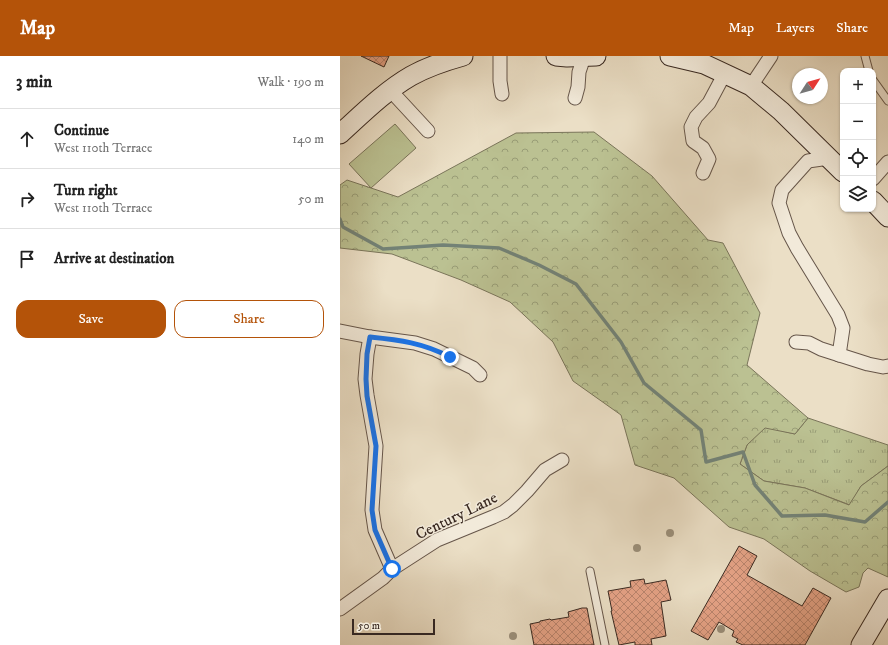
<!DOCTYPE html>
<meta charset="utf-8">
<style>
:root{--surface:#fff;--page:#f2f2f2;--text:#222;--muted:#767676;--line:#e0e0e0;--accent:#b45309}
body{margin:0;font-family:"IM FELL DW Pica",serif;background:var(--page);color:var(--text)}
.controls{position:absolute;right:12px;top:12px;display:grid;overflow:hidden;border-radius:8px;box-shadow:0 1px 3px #0004}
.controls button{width:36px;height:36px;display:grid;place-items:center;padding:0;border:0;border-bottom:1px solid var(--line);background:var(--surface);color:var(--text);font:20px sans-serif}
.compass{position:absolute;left:452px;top:12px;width:36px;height:36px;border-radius:50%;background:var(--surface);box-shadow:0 1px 3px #0004;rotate:54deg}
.scale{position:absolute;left:12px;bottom:10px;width:83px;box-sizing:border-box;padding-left:4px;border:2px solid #392921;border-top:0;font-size:11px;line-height:14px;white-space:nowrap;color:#392921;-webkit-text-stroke:3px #f2eada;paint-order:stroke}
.stop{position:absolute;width:12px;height:12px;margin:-9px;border:3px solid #1a73e8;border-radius:50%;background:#fff}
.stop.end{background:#1a73e8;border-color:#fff;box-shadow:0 1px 4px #0008}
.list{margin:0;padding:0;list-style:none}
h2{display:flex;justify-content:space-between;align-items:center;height:52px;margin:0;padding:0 16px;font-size:17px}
h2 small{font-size:13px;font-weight:400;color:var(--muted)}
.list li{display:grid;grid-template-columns:26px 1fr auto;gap:12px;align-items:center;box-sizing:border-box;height:60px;padding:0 16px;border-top:1px solid var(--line)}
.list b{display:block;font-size:15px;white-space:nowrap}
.list p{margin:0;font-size:13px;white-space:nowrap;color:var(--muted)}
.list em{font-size:13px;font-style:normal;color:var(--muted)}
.actions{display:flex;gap:8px;padding:12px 16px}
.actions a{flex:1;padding:9px 0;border:1px solid var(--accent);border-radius:12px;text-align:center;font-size:14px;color:var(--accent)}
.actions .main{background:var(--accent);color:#fff}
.icon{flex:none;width:22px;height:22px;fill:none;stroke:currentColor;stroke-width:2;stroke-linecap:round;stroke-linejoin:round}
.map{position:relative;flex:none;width:548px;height:589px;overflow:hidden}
header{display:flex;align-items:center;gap:24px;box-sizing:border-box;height:56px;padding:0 20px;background:var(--accent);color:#fff}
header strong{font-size:19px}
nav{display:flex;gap:22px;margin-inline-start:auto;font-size:14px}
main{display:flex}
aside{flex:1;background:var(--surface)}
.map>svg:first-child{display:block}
</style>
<header>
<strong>Map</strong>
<nav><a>Map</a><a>Layers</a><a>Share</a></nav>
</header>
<main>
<aside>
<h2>3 min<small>Walk · 190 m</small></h2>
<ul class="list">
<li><svg class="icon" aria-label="ahead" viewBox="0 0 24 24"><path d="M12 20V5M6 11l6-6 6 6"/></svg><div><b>Continue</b><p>West 110th Terrace</p></div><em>140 m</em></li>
<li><svg class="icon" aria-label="right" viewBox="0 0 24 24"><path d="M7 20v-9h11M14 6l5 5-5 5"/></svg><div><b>Turn right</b><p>West 110th Terrace</p></div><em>50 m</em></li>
<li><svg class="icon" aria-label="arrive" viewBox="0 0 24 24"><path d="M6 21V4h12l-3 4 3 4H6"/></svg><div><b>Arrive at destination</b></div></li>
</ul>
<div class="actions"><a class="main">Save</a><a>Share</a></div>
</aside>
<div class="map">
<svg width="548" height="589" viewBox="0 0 548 589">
<defs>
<pattern id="grass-tufts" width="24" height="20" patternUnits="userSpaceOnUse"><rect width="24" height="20" fill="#bbc192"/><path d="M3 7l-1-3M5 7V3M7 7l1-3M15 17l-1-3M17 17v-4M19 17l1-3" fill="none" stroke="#999d77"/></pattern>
<pattern id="forest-crowns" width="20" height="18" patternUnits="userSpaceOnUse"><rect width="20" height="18" fill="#bbc192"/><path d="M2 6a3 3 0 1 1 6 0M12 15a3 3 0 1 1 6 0" fill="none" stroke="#999d77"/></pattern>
<pattern id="building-cross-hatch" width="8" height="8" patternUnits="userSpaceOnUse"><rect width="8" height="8" fill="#e6a387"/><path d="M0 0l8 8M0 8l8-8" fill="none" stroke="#bb856e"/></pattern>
</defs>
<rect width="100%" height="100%" fill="#ebdfc6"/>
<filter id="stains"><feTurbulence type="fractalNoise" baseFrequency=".005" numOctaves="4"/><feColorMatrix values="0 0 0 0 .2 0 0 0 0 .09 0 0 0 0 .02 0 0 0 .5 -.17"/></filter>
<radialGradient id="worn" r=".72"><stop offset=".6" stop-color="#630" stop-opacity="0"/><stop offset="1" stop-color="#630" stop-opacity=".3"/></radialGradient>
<path fill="url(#grass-tufts)" stroke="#7a755a" d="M 468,362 L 548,389 L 548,410 L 521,430 L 510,449 L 465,432 L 424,425 L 400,408 L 407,389 L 425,371 L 455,378 Z"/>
<path fill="url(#forest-crowns)" stroke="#7a755a" d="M 254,76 L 312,120 L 368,184 L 383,187 L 420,257 L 407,309 L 468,362 L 455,378 L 425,372 L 407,389 L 400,408 L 424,425 L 465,432 L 509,449 L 521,430 L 548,410 L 548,521 L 528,512 L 523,517 L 519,531 L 506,536 L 470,515 L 424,483 L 389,471 L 334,422 L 295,409 L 281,359 L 233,325 L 213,286 L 170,246 L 121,224 L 52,198 L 0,192 L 0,129 L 7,124 L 58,141 L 176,77 Z"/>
<path fill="#bbc192" stroke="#7a755a" d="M 55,68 L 76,92 L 31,132 L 9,108 Z"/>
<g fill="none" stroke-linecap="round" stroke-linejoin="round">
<path stroke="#738276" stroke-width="3.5" d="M 0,163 L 3,171 L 43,193 L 103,189 L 159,192 L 199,209 L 236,228 L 281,286 L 304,327 L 361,374 L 366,406 L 403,396 L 415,429 L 442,460 L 485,459 L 525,466 L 548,446"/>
</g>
<g fill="url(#building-cross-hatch)" stroke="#392921">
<path d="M 21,0 L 49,0 L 44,11 Z"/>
<path d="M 399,490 L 417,500 L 407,519 L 462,550 L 473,532 L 491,542 L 465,589 L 403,589 L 396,586 L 398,583 L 392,580 L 394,575 L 379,566 L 368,584 L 351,575 Z"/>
<path d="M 304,523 L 305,528 L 326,524 L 331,544 L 321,546 L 326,580 L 311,583 L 312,589 L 295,589 L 295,586 L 279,589 L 271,555 L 272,555 L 268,535 L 291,531 L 290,525 Z"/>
<path d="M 242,552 L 247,552 L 254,589 L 194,589 L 190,568 L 200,566 L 200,565 L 210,563 L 211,564 L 229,561 L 228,556 Z"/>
</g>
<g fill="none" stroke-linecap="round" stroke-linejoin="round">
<g stroke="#66564a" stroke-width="9">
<g id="lane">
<path d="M 525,0 L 529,15"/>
<path d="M 533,24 L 548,45"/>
<path d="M 250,515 L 265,589"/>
</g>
</g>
<g stroke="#66564a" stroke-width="15">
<g id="street">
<path d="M 160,0 L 160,25 L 162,38"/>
<path d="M 411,30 L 431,0"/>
<path d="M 51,35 L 88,75"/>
<path d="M 235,42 L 238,31 L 239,16 L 244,1"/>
<path d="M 489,102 L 468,105 L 442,134 L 439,147 L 449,177 L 457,192 L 498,259 L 503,272 L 499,299"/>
<path d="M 363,117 L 369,103 L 363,92 L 353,85 L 351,71 L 356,61 L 369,47 L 385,17"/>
<path d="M 533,123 L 548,106"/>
<path d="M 0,275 L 30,281 L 75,287 L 94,293 L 133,312 L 140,319"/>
<path d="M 30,281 L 27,298 L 25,323 L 27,339 L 36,390 L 32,454 L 35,474 L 52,513"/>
<path d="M 456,286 L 469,287 L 481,293 L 528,308 L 543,311 L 548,310"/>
<path d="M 0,553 L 43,522 L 52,513 L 97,484 L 153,461 L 164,456 L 173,449 L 187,435 L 205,414 L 222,404"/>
</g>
</g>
<g stroke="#392921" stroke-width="21">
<g id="secondary">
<path d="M 216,0 L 227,1 L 256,0"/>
<path d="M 330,0 L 364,8 L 411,30 L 441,55 L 503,116"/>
<path d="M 0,78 C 22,58 45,35 71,20 C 87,11 105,5 123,0"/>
<path d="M 533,145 L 548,161"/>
<path d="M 521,589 L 548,543"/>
</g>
</g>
<use href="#lane" stroke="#f2eada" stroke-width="7"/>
<use href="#street" stroke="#f2eada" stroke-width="13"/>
<use href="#secondary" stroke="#f2eada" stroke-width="19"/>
</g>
<g fill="#9b907b">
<circle cx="330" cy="477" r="4"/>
<circle cx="297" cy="492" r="4"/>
<circle cx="381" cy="573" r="4"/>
<circle cx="173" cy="580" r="4"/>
</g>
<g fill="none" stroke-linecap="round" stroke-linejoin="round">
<path stroke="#1a73e8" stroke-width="5" d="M 52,513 L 35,474 L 32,454 L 36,390 L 27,340 L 26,323 L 27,298 L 30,281 C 60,284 83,287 110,301"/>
</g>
<g text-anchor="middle" stroke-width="3" stroke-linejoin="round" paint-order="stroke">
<g font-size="16" fill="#392921" stroke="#f2eada">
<text transform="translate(116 459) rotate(-26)" y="6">Century Lane</text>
</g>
</g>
<rect width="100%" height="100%" filter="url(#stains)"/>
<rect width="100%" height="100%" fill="url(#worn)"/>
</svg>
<div class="controls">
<button>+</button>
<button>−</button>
<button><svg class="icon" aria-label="locate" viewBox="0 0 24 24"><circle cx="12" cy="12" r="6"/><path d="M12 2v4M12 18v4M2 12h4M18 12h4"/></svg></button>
<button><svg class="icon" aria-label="layers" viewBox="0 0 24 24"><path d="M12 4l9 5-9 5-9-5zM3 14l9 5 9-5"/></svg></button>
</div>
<svg class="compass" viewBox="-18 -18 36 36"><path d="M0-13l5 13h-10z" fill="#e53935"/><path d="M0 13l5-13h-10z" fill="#767676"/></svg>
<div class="scale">50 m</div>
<div class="stop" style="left:52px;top:513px"></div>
<div class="stop end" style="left:110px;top:301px"></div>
</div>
</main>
